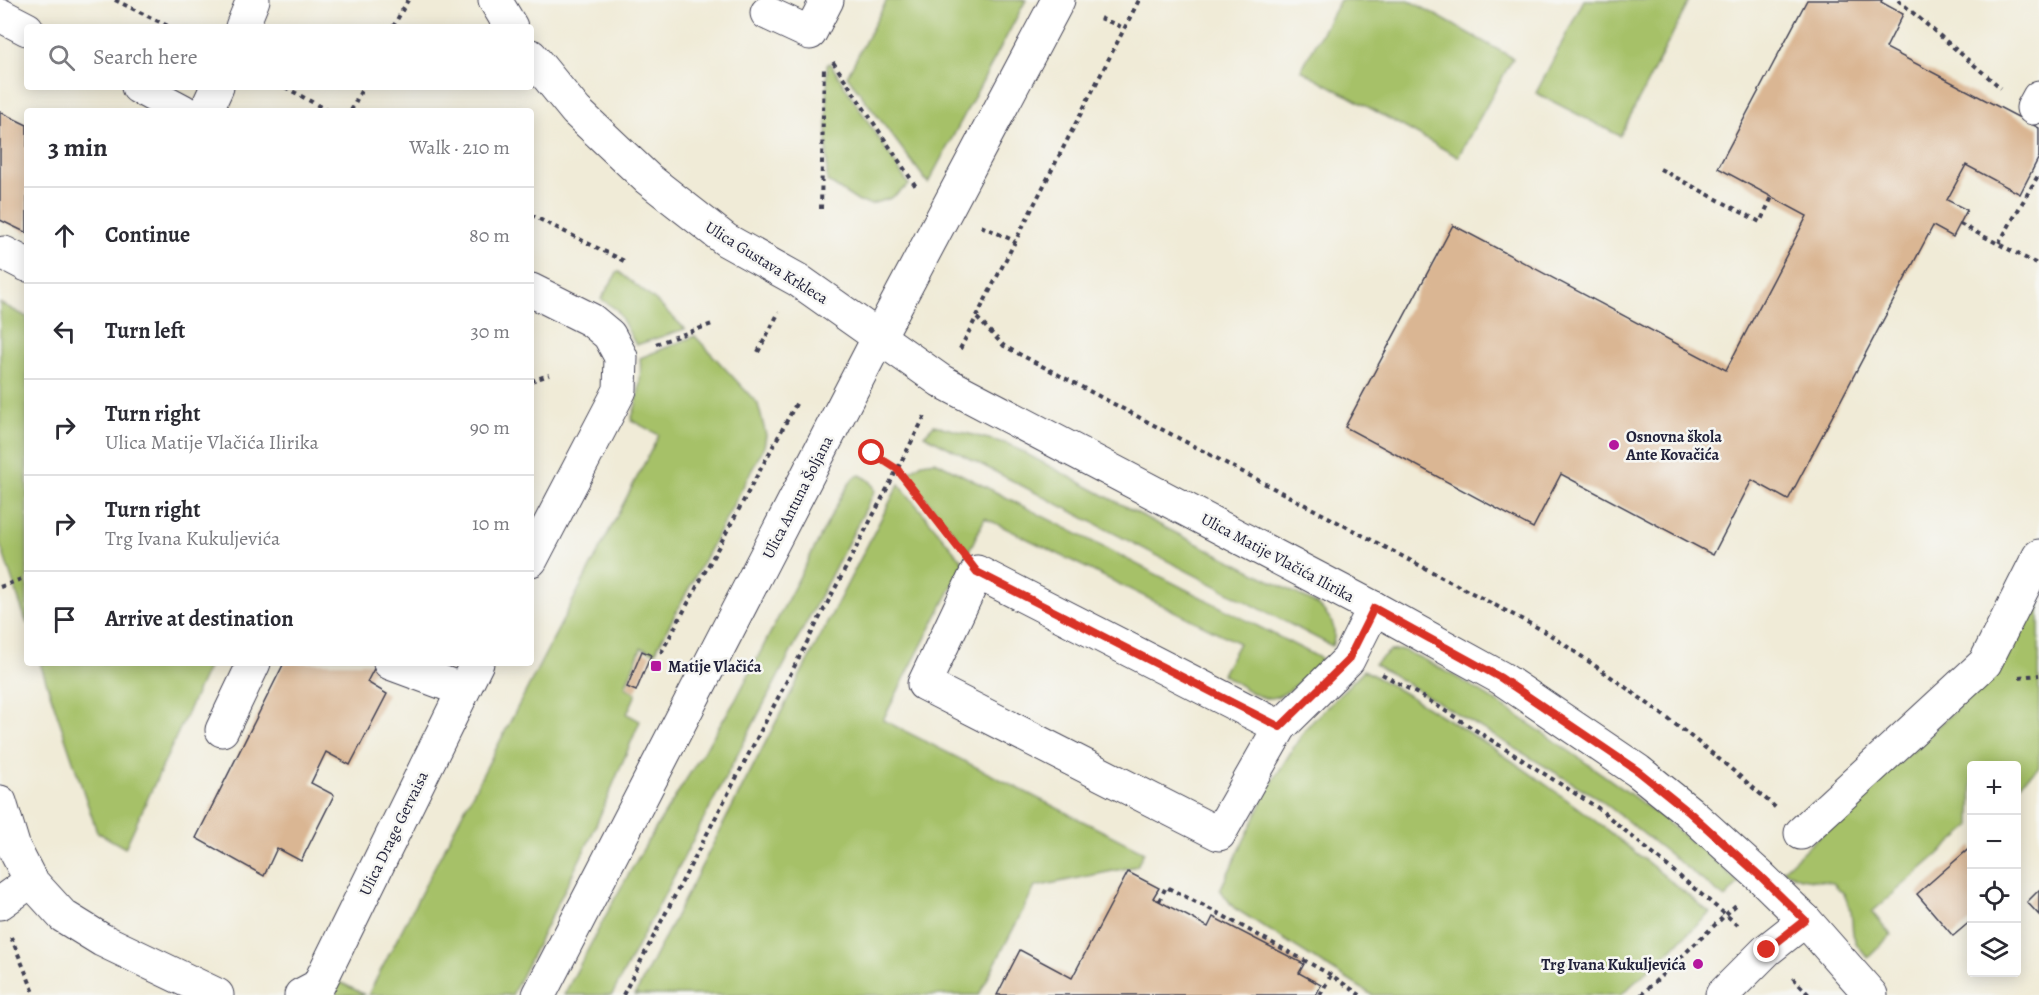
<!DOCTYPE html>
<meta charset="utf-8">
<style>
:root{--surface:#fff;--page:#f7f7f7;--text:#2b2b33;--muted:#7c7c81;--line:#e1e1e2}
body{margin:0;font-family:Alegreya,serif;background:var(--page);color:var(--text)}
.controls{position:absolute;right:18px;bottom:18px;display:grid;overflow:hidden;border-radius:6px;box-shadow:0 3px 15px #0003}
.controls button{width:54px;height:54px;display:grid;place-items:center;padding:0;border:0;border-bottom:2px solid var(--line);background:var(--surface);color:var(--text);font:30px sans-serif}
.stop{position:absolute;width:18px;height:18px;margin:-14px;border:4px solid #d93025;border-radius:50%;background:#fff}
.stop.end{background:#d93025;border-color:#fff;box-shadow:0 2px 6px #0008}
.list{margin:0;padding:0;list-style:none}
h2{display:flex;justify-content:space-between;align-items:center;height:78px;margin:0;padding:0 24px;font-size:26px}
h2 small{font-size:20px;font-weight:400;color:var(--muted)}
.list li{display:grid;grid-template-columns:39px 1fr auto;gap:18px;align-items:center;box-sizing:border-box;height:96px;padding:0 24px;border-top:2px solid var(--line)}
.list b{display:block;font-size:22px;white-space:nowrap}
.list p{margin:0;font-size:20px;white-space:nowrap;color:var(--muted)}
.list em{font-size:20px;font-style:normal;color:var(--muted)}
.icon{flex:none;width:33px;height:33px;fill:none;stroke:currentColor;stroke-width:2;stroke-linecap:round;stroke-linejoin:round}
.map{position:relative;flex:none;width:2039px;height:995px;overflow:hidden}
.search{position:absolute;background:var(--surface);box-shadow:0 3px 15px #0003;left:24px;top:24px;width:510px;height:66px;display:flex;align-items:center;gap:15px;box-sizing:border-box;padding:0 21px;border-radius:6px;color:var(--muted);font-size:22px}
.panel{position:absolute;background:var(--surface);box-shadow:0 3px 15px #0003;left:24px;top:108px;width:510px;height:558px;border-radius:6px}
.map>svg:first-child{display:block}
</style>
<div class="map">
<svg width="2039" height="995" viewBox="0 0 2039 995">
<rect width="100%" height="100%" fill="#f6f6f2"/>
<filter id="ink" filterUnits="userSpaceOnUse"><feTurbulence type="fractalNoise" baseFrequency=".0167" numOctaves="2"/><feDisplacementMap in="SourceGraphic" scale="12" xChannelSelector="R" yChannelSelector="G"/><feConvolveMatrix kernelMatrix="1 2 1 2 8 2 1 2 1" color-interpolation-filters="sRGB"/></filter>
<filter id="wash" filterUnits="userSpaceOnUse"><feTurbulence type="fractalNoise" baseFrequency=".008" numOctaves="4" result="noise"/><feDisplacementMap in="SourceGraphic" scale="24" xChannelSelector="R" yChannelSelector="G"/><feGaussianBlur stdDeviation="1.35" result="paint"/><feColorMatrix in="noise" values="0 0 0 0 0 0 0 0 0 0 0 0 0 0 0 0 0 1.4 0 .05"/><feComposite in="paint" operator="in"/></filter>
<g filter="url(#wash)">
<rect width="100%" height="100%" fill="#f0ebd7"/>
<g fill="#a6c167" stroke="#647251" stroke-width="1.5">
<path d="M 887,0 L 1026,0 L 928,183 L 847,76 Z"/>
<path d="M 1340,0 L 1409,0 L 1513,58 L 1458,157 L 1301,70 Z"/>
<path d="M 1584,0 L 1690,0 L 1620,136 L 1536,93 Z"/>
<path d="M 830,63 L 909,185 L 891,198 L 871,204 L 859,202 L 827,181 L 827,65 Z"/>
<path d="M 618,271 L 657,302 L 685,329 L 636,345 L 617,310 L 601,299 Z"/>
<path d="M 0,303 L 27,317 L 27,624 L 0,544 Z"/>
<path d="M 695,336 L 758,404 L 766,435 L 764,447 L 655,652 L 641,648 L 625,687 L 636,694 L 627,714 L 640,721 L 590,839 L 512,995 L 368,995 L 659,435 L 631,420 C 639,399 642,380 640,358 Z"/>
<path d="M 934,425 L 1008,444 L 1156,523 L 1317,604 C 1330,616 1339,628 1332,646 L 924,435 Z"/>
<path d="M 935,461 L 1322,659 C 1308,673 1287,701 1264,698 C 1254,696 1232,680 1222,674 L 1239,643 L 985,518 L 969,551 L 912,482 L 909,472 L 922,463 Z"/>
<path d="M 860,475 C 868,479 873,482 875,491 L 612,995 L 564,995 L 615,898 L 649,839 L 735,701 L 842,495 L 853,478 Z"/>
<path d="M 899,484 L 964,563 L 883,720 L 1144,852 L 1137,866 L 1035,887 L 979,995 L 635,995 Z"/>
<path d="M 2039,587 L 2039,767 L 2017,787 L 2016,766 L 1972,766 L 1971,826 L 1872,912 L 1891,935 L 1868,958 L 1856,943 L 1853,934 L 1851,911 L 1844,894 L 1833,883 L 1800,878 L 1783,870 L 1972,694 Z"/>
<path d="M 1403,650 C 1448,669 1499,703 1540,731 C 1609,778 1678,826 1739,883 L 1725,898 L 1598,798 L 1374,664 L 1390,651 Z"/>
<path d="M 40,663 L 210,663 L 125,848 L 97,832 Z"/>
<path d="M 1364,670 C 1426,705 1487,742 1545,784 C 1602,824 1656,869 1710,913 L 1621,995 L 1372,995 L 1234,908 L 1220,890 L 1272,782 L 1306,728 Z"/>
<path d="M 340,982 L 365,995 L 330,995 Z"/>
</g>
<g id="blocks">
<g fill="#dab693">
<path d="M 1807,0 L 1882,0 L 1881,2 L 1903,14 L 1886,48 L 2039,128 L 2039,157 L 2020,194 L 1966,165 L 1947,200 L 1967,210 L 1953,237 L 1933,226 L 1788,500 L 1752,480 L 1713,555 L 1561,474 L 1533,528 L 1345,427 L 1453,225 L 1726,370 L 1807,216 L 1718,168 Z"/>
<path d="M 0,112 L 27,125 L 27,233 L 0,220 Z"/>
<path d="M 642,651 L 651,655 L 636,691 L 627,687 Z"/>
<path d="M 284,663 L 377,663 L 367,682 L 387,694 L 350,765 L 326,752 L 311,783 L 334,795 L 301,861 L 277,848 L 264,876 L 196,838 Z"/>
<path d="M 1972,846 L 1972,920 L 1953,936 L 1917,894 Z"/>
<path d="M 1128,872 L 1159,888 L 1153,898 L 1208,927 L 1213,917 L 1304,964 L 1299,973 L 1321,985 L 1316,995 L 997,995 L 1020,950 L 1072,978 Z"/>
<path d="M 2039,890 L 2039,915 L 2027,902 Z"/>
</g>
</g>
</g>
<g filter="url(#ink)">
<use href="#blocks" fill-opacity="0" stroke="#414052" stroke-width="1.5"/>
<g fill="none" stroke-linecap="round" stroke-linejoin="round">
<g stroke="#414052" stroke-width="35">
<g id="minor">
<path d="M 495,0 L 511,27"/>
<path d="M 767,13 L 810,33 L 827,0"/>
<path d="M 0,15 L 27,29"/>
<path d="M 242,27 L 253,0"/>
<path d="M 531,56 L 576,111 L 648,179 L 726,240 L 798,280 L 941,381 L 1374,608 L 1501,678 L 1638,771 L 1689,812 L 1761,877 L 1805,920 L 1871,995"/>
<path d="M 138,87 L 183,111"/>
<path d="M 2033,108 L 2039,97"/>
<path d="M 206,111 L 217,87"/>
<path d="M 4,253 L 27,265"/>
<path d="M 531,290 L 591,320 L 609,335 L 621,357 L 620,390 L 531,560"/>
<path d="M 390,663 L 463,690"/>
<path d="M 1280,727 L 1219,834 L 924,684 L 977,572 L 1280,727 L 1348,660 L 1374,608"/>
<path d="M 222,730 L 254,663"/>
<path d="M 0,802 L 14,848 L 31,881 L 63,916 L 102,940 L 217,995"/>
<path d="M 1801,833 L 1985,663 L 2039,556"/>
<path d="M 0,903 L 31,881"/>
<path d="M 301,995 L 318,986 L 477,663"/>
<path d="M 539,995 L 879,337 L 1058,0"/>
<path d="M 1722,995 L 1767,950 L 1805,920"/>
</g>
</g>
<g stroke="#414052" stroke-width="4" stroke-dasharray="4.5 4.5" stroke-linecap="butt">
<path d="M 115,0 L 170,27"/>
<path d="M 1898,0 L 2001,88"/>
<path d="M 1100,18 L 1124,28"/>
<path d="M 393,27 L 408,0"/>
<path d="M 833,62 L 917,188"/>
<path d="M 285,87 L 328,111"/>
<path d="M 351,111 L 363,87"/>
<path d="M 1660,169 L 1760,222 L 1772,197"/>
<path d="M 821,209 L 824,66"/>
<path d="M 531,215 L 626,262"/>
<path d="M 1960,224 L 2039,265"/>
<path d="M 981,226 L 1015,241"/>
<path d="M 1999,243 L 2039,174"/>
<path d="M 977,318 L 1004,346 L 1544,631 C 1625,685 1703,742 1776,808"/>
<path d="M 656,344 L 712,324"/>
<path d="M 960,349 L 1139,0"/>
<path d="M 758,352 L 779,312"/>
<path d="M 531,381 L 549,375"/>
<path d="M 872,453 L 897,469 L 955,543"/>
<path d="M 0,587 L 27,577"/>
<path d="M 661,653 L 797,402"/>
<path d="M 1382,674 L 1425,698 L 1598,808 L 1738,925"/>
<path d="M 2019,677 L 2039,675"/>
<path d="M 1159,901 L 1166,887 L 1216,912 L 1331,975 L 1360,995"/>
<path d="M 11,937 L 35,995"/>
<path d="M 1793,978 L 1809,995"/>
<path d="M 623,995 L 926,414"/>
<path d="M 1320,995 L 1331,975"/>
<path d="M 1641,995 L 1737,904"/>
</g>
<use href="#minor" stroke="#fff" stroke-width="33"/>
</g>
</g>
<g fill="none" stroke-linecap="round" stroke-linejoin="round" filter="url(#ink)">
<path stroke="#d93025" stroke-width="8" d="M 872,453 L 897,469 L 977,572 L 1280,727 L 1348,660 L 1374,608 L 1501,678 L 1638,771 L 1689,812 L 1761,877 L 1805,920 L 1767,950"/>
</g>
<g fill="#b5179e" stroke="#f6f6f2" stroke-width="2">
<circle cx="1614" cy="445" r="6"/>
<rect x="650" y="660" width="12" height="12" rx="3"/>
<circle cx="1698" cy="964" r="6"/>
</g>
<g text-anchor="middle" stroke-width="5" stroke-linejoin="round" paint-order="stroke">
<g font-size="16" fill="#22223b" stroke="#f6f6f2">
<text transform="translate(767 262) rotate(32)" y="6">Ulica Gustava Krkleca</text>
<text transform="translate(797 497) rotate(-63)" y="6">Ulica Antuna Šoljana</text>
<text transform="translate(1278 557) rotate(28)" y="6">Ulica Matije Vlačića Ilirika</text>
<text transform="translate(393 833) rotate(-64)" y="6">Ulica Drage Gervaisa</text>
</g>
<g font-size="16" font-weight="bold" fill="#22223b" stroke="#f6f6f2" text-anchor="start">
<text x="1626" y="442">Osnovna škola<tspan x="1626" dy="18">Ante Kovačića</tspan></text>
<text x="668" y="672">Matije Vlačića</text>
<text x="1686" y="970" text-anchor="end">Trg Ivana Kukuljevića</text>
</g>
</g>
</svg>
<div class="controls">
<button>+</button>
<button>−</button>
<button><svg class="icon" aria-label="locate" viewBox="0 0 24 24"><circle cx="12" cy="12" r="6"/><path d="M12 2v4M12 18v4M2 12h4M18 12h4"/></svg></button>
<button><svg class="icon" aria-label="layers" viewBox="0 0 24 24"><path d="M12 4l9 5-9 5-9-5zM3 14l9 5 9-5"/></svg></button>
</div>
<div class="stop" style="left:872px;top:453px"></div>
<div class="stop end" style="left:1767px;top:950px"></div>
<div class="search"><svg class="icon" aria-label="search" viewBox="0 0 24 24"><circle cx="10" cy="10" r="6"/><path d="M15 15l6 6"/></svg>Search here</div>
<section class="panel">
<h2>3 min<small>Walk · 210 m</small></h2>
<ul class="list">
<li><svg class="icon" aria-label="ahead" viewBox="0 0 24 24"><path d="M12 20V5M6 11l6-6 6 6"/></svg><div><b>Continue</b></div><em>80 m</em></li>
<li><svg class="icon" aria-label="left" viewBox="0 0 24 24"><path d="M17 20v-9H6M10 6l-5 5 5 5"/></svg><div><b>Turn left</b></div><em>30 m</em></li>
<li><svg class="icon" aria-label="right" viewBox="0 0 24 24"><path d="M7 20v-9h11M14 6l5 5-5 5"/></svg><div><b>Turn right</b><p>Ulica Matije Vlačića Ilirika</p></div><em>90 m</em></li>
<li><svg class="icon" aria-label="right" viewBox="0 0 24 24"><path d="M7 20v-9h11M14 6l5 5-5 5"/></svg><div><b>Turn right</b><p>Trg Ivana Kukuljevića</p></div><em>10 m</em></li>
<li><svg class="icon" aria-label="arrive" viewBox="0 0 24 24"><path d="M6 21V4h12l-3 4 3 4H6"/></svg><div><b>Arrive at destination</b></div></li>
</ul>
</section>
</div>
